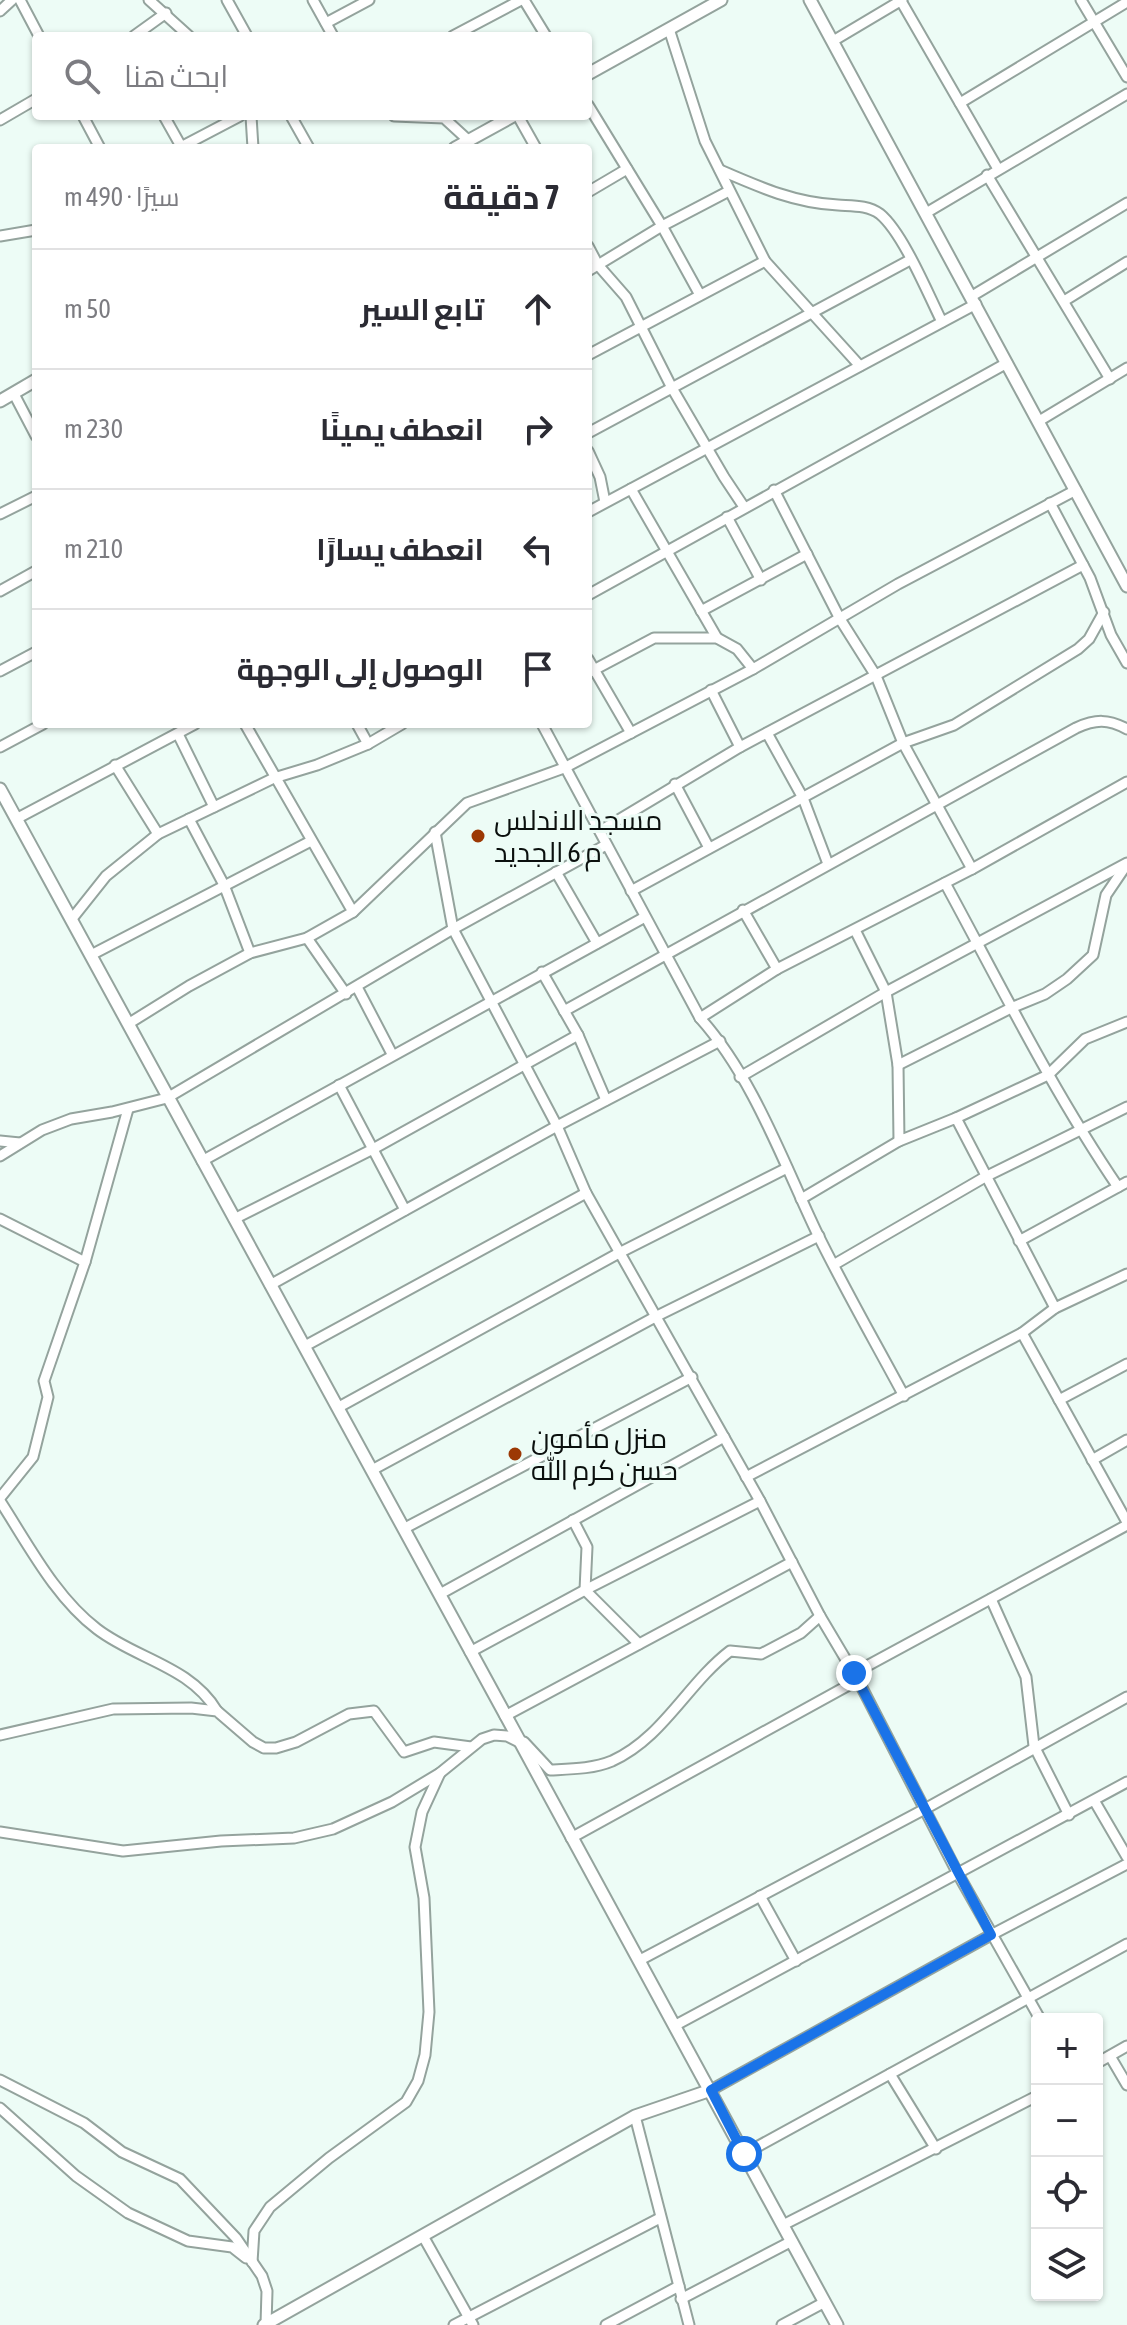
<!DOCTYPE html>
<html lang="ar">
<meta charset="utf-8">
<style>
:root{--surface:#fff;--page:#f2f2f3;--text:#2b2b33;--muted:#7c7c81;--line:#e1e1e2}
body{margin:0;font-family:"Asap Condensed",Cairo,sans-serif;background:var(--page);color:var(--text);direction:rtl}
.controls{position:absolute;right:24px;bottom:24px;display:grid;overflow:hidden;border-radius:8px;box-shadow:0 2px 6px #0004}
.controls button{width:72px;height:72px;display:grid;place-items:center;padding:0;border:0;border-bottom:2px solid var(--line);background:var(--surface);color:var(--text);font:40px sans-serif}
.stop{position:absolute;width:24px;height:24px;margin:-18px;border:6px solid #1a73e8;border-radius:50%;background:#fff}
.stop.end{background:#1a73e8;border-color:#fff;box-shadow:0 2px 8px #0008}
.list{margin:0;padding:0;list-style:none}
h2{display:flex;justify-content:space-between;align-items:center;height:104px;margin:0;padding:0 32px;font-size:34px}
h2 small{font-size:26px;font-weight:400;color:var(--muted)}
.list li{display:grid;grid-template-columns:52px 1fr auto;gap:24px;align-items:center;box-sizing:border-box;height:120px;padding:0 32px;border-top:2px solid var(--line)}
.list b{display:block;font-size:30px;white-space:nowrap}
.list em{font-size:26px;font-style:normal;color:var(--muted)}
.icon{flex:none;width:44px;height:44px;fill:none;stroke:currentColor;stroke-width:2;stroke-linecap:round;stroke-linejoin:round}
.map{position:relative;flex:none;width:1127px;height:2325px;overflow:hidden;direction:ltr}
.search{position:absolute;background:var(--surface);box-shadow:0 2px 6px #0004;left:32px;top:32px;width:560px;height:88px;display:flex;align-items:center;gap:20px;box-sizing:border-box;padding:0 28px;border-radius:8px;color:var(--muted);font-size:30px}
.panel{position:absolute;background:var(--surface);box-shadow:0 2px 6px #0004;left:32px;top:144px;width:560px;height:584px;border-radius:8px;direction:rtl}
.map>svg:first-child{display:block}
</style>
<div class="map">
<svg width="1127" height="2325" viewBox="0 0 1127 2325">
<rect width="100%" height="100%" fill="#edfcf6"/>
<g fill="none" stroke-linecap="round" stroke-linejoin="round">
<g stroke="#94a39d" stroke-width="13">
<g id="minor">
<path d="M 20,0 L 39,36"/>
<path d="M 149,0 L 189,36"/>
<path d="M 227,0 L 247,36"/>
<path d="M 313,0 L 333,36"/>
<path d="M 524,0 L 546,36"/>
<path d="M 1081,0 L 1127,77"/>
<path d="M 901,1 L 998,169"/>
<path d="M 0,11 L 12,0"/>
<path d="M 326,23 L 369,0"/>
<path d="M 669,29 L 705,141 L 765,261 L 860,366"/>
<path d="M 134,36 L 166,13"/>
<path d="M 453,36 L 521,0"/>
<path d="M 833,41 L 902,0"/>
<path d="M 960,103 L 1127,2"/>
<path d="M 588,105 L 662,226 L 588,271"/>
<path d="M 83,116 L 100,148"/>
<path d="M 164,116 L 182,148"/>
<path d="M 251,116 L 253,148"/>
<path d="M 291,116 L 309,148"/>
<path d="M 394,116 L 444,118 L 468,140"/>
<path d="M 518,116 L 536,148"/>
<path d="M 0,120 L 36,99"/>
<path d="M 179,148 L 240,116"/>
<path d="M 720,170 C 759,187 795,203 838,205 C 853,206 868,205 880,214 C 903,233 928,294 942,322"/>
<path d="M 987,175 L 1110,379"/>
<path d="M 588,192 L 627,169"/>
<path d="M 926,213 L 1127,94"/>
<path d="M 0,236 L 36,230"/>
<path d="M 588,246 L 598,265 L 626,297 L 672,388 L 724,477 L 744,507"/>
<path d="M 700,295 L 662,226 L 729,191"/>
<path d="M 972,296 L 1127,203"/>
<path d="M 1064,301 L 1127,262"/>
<path d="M 588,355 L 765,261"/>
<path d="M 14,394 L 36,436"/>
<path d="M 1039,421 L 1127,368"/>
<path d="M 588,433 L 910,260"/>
<path d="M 588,451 L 600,477 L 605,502"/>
<path d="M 631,489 L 717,638"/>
<path d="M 774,490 L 840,619 L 876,676 L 903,743 L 972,869"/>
<path d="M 1050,503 L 1090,578 L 1111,635 L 1127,663"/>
<path d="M 588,512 L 976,304"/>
<path d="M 0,514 L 36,496"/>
<path d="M 727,517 L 761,580"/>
<path d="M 0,591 L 36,571"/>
<path d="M 588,595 L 1007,363"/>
<path d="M 701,611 L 807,554"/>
<path d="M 588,659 L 631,733"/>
<path d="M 0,671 L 36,652"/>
<path d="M 588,673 L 654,638 L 717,638 L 737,649 L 753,669"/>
<path d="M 711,690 L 740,747"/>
<path d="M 245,724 L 353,912"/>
<path d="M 357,724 L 368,744"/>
<path d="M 542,724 L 700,1018 C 753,1077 783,1162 817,1233 C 844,1288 875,1342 904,1396"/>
<path d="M 767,733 L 803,798 L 828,864"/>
<path d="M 178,734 L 214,807"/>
<path d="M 0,747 L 43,724"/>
<path d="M 115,765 L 158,834"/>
<path d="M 675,784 L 709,848"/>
<path d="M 16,819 L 195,724"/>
<path d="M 189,819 L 224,885 L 250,953"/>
<path d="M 600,831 L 740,747 L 1083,565"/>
<path d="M 435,832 L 453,929 L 557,1126 L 586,1193 L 760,1501 L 820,1616 L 858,1680 L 958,1874 L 1040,2019"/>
<path d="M 556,872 L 597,943"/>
<path d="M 945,883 C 1001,986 1052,1090 1118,1187"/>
<path d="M 631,891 L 903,743 L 954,725 L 1078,649 L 1089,639 L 1104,612"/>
<path d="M 743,910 L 777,969"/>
<path d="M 71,920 L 106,876 L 158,834 L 274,778 L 317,765 L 368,744 L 402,724"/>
<path d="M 855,930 L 886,992 L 898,1065 L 899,1141 L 956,1118 L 1055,1308"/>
<path d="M 307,938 L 346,994"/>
<path d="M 91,955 L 311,841"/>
<path d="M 542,972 L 578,1035 L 606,1100"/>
<path d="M 357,987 L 392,1054"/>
<path d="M 564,1011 L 1076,728 C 1096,719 1108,719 1127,729"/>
<path d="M 700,1018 L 777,969 L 972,869 L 1127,782"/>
<path d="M 128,1024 L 189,986 L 250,953 L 307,938 L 353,912 L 467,803 L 564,768 L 753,669 L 898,584 L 1076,490"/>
<path d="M 898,1065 L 1011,1008 L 1045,994 L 1067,979 L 1093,955 L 1106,895 L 1125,867"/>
<path d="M 740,1077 L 886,992 L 1127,863"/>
<path d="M 339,1085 L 405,1210"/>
<path d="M 956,1118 L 1048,1075 L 1085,1039 L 1127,1022"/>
<path d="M 0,1141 L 20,1143"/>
<path d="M 0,1156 L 42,1130 L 71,1119 L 112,1112 L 167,1098 L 453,929 L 606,845"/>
<path d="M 202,1161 L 645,917"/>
<path d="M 801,1199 L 899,1141"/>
<path d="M 0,1219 L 85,1262"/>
<path d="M 234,1219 L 373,1149 L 578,1035"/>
<path d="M 1019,1241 L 1127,1182"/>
<path d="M 835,1264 L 985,1177 L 1127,1107"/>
<path d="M 270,1285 L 557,1126 L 720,1041"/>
<path d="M 1022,1333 L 1127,1522"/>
<path d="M 305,1346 L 586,1193"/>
<path d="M 1059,1400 L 1127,1364"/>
<path d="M 339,1407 L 619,1253 L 787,1168"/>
<path d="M 1092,1460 L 1127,1440"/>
<path d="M 372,1470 L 657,1316 L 819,1236"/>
<path d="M 746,1477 L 1022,1333 L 1055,1308 L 1127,1274"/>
<path d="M 0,1498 L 33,1457 L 48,1397 L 44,1381 L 85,1262 L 128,1109"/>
<path d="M 0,1501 C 28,1544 55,1597 97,1629 C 136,1659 190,1666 217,1711"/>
<path d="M 573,1520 L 587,1547 L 585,1590 L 639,1644"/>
<path d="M 405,1528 L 692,1377"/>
<path d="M 440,1594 L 724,1437"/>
<path d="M 991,1599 L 1026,1677 L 1034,1746 L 1069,1815"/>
<path d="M 470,1652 L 585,1590 L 760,1501"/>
<path d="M 854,1673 L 1127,1525"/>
<path d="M 505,1716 L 792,1562"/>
<path d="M 0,1735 L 113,1709 L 191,1708 L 217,1711 L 253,1742 L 264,1748 L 276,1748 L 296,1742 L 349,1714 L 374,1711 L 404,1752 L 434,1742 L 471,1747"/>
<path d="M 524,1742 L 550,1770 C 570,1769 593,1769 612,1761 C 663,1738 687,1684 730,1651 L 761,1654 L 801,1633 L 820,1616"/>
<path d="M 1095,1802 L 1127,1857"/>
<path d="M 0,1832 L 123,1851 L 221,1841 L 294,1838 L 333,1829 L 392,1802 L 440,1773 L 482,1739 L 494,1735 L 507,1736 L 519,1742"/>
<path d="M 571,1838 L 858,1680"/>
<path d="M 760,1896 L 796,1961"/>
<path d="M 640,1960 L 923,1810 L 1127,1697"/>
<path d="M 674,2026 L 1127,1782"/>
<path d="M 1110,2056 L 1127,2085"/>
<path d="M 1097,2063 L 1127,2046"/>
<path d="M 890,2074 L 936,2149"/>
<path d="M 0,2080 L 84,2123 L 122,2152 L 180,2179 L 236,2238 L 262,2276 L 267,2291 L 266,2324"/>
<path d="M 711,2090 L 991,1935 L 1127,1864"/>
<path d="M 0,2108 L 76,2176 L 128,2213 L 188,2241 L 232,2247 L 246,2258"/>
<path d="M 635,2116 L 689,2325"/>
<path d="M 744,2154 L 1127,1944"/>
<path d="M 783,2225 L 1037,2096"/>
<path d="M 423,2236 L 473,2325"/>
<path d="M 252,2262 L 254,2231 L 270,2207 L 329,2158 L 406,2102 L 418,2081 L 425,2055 L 429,2012 L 424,1898 L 415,1847 L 422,1812 L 440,1773"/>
<path d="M 681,2299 L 792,2241"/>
<path d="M 454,2325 L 660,2218"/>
<path d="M 606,2325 L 679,2286"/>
<path d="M 782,2325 L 825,2302"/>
</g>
</g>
<g stroke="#94a39d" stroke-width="15">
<g id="tertiary">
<path d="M 810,0 L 1127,586"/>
<path d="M 588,74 L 721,0"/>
<path d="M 455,148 L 513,116"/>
<path d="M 0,401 L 36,380"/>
<path d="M 0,789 C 278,1301 560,1812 837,2325"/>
<path d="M 264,2325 L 635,2116 L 711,2090"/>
</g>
</g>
<use href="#minor" stroke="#fff" stroke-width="9"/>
<use href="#tertiary" stroke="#fff" stroke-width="11"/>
</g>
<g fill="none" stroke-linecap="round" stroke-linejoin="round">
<path stroke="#1a73e8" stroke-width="10" d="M 744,2154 L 711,2090 L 991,1935 L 854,1673"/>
</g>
<g fill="#9c3804" stroke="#edfcf6" stroke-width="3">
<circle cx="478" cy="836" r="8"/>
<circle cx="515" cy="1454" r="8"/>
</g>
<g text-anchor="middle" stroke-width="6" stroke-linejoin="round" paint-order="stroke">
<g font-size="28" fill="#0b100e" stroke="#edfcf6" text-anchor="start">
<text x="494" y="830">مسجد الاندلس<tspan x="494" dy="32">م 6 الجديد</tspan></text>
<text x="531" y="1448">منزل مأمون<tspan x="531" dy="32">حسن كرم الله</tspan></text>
</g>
</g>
</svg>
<div class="controls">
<button>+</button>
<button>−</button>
<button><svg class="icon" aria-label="locate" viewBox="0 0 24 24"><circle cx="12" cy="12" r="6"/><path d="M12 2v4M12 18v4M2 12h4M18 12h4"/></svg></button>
<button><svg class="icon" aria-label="layers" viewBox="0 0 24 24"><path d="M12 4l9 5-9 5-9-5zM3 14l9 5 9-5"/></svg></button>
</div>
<div class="stop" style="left:744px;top:2154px"></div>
<div class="stop end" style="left:854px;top:1673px"></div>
<div class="search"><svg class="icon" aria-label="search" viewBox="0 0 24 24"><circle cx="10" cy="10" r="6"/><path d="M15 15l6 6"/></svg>ابحث هنا</div>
<section class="panel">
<h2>7 دقيقة<small>سيرًا · 490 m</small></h2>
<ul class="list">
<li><svg class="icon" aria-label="ahead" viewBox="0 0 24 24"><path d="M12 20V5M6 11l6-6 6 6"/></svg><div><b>تابع السير</b></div><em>50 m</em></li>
<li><svg class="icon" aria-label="right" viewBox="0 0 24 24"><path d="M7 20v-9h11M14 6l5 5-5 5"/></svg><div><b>انعطف يمينًا</b></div><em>230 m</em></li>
<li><svg class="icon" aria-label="left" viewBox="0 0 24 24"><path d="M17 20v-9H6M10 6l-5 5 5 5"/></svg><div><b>انعطف يسارًا</b></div><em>210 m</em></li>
<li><svg class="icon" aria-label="arrive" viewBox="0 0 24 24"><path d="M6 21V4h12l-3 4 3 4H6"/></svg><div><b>الوصول إلى الوجهة</b></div></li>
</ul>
</section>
</div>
